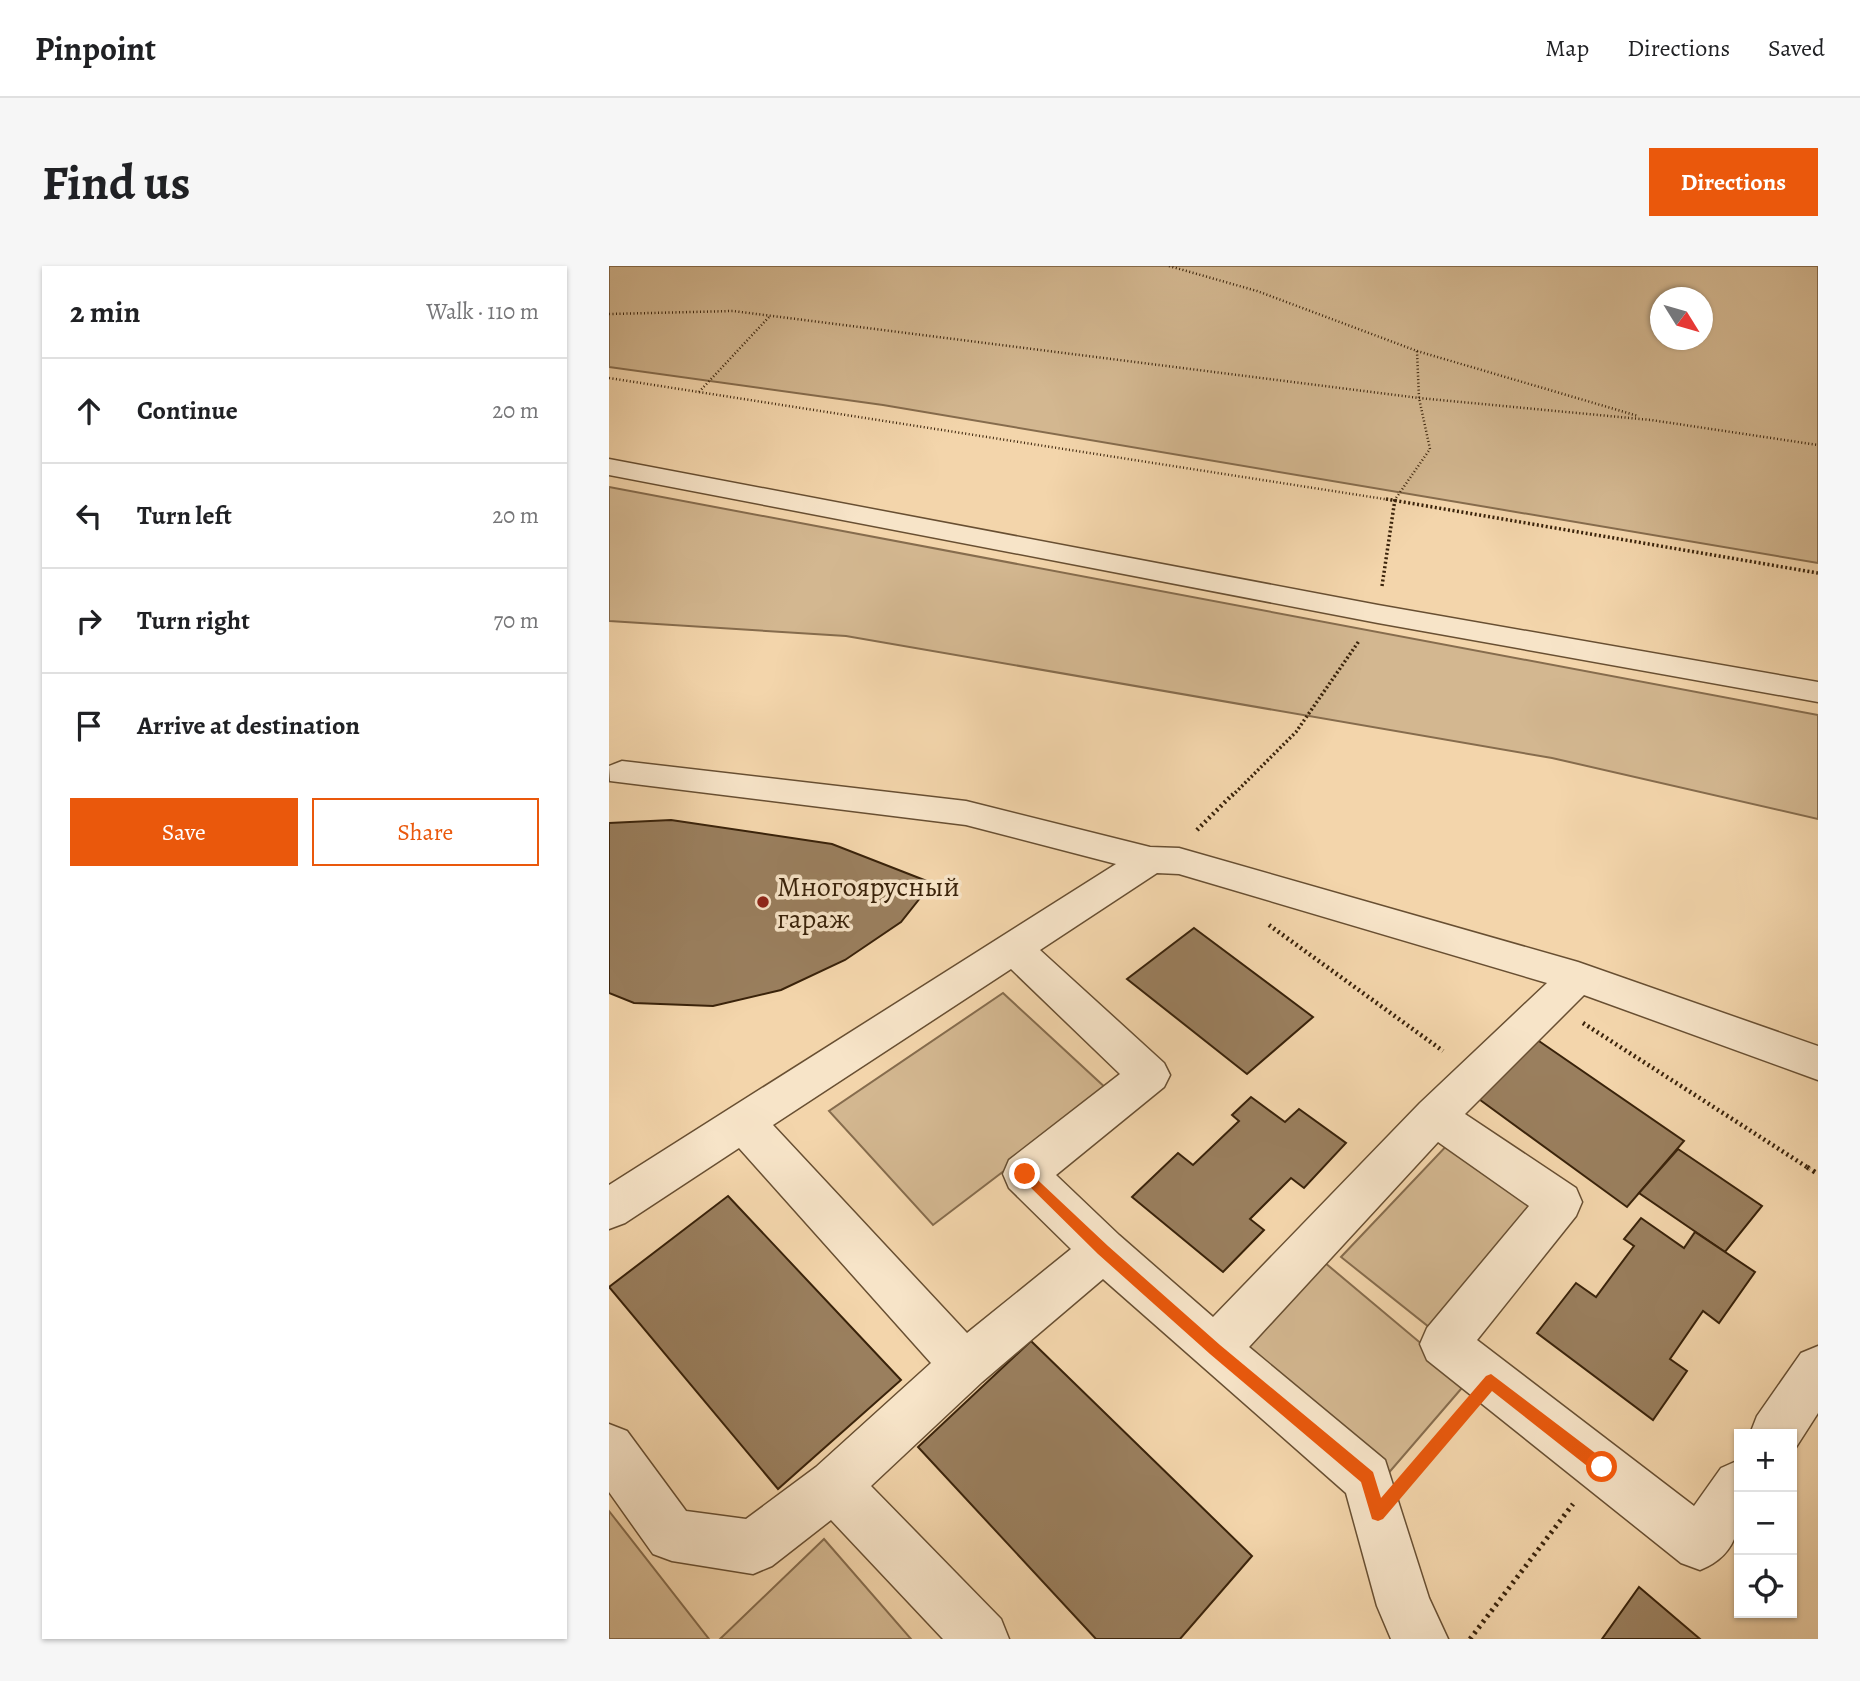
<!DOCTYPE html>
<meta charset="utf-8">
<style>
:root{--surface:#fff;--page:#f6f6f6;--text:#202124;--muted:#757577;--line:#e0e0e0;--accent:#ea580c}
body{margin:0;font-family:Alegreya,serif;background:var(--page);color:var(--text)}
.controls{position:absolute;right:21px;bottom:21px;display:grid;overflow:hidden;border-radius:0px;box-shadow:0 2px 5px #0004}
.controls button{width:63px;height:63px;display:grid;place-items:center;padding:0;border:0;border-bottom:2px solid var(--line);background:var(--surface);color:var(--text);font:35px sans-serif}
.compass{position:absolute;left:1041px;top:21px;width:63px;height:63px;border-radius:50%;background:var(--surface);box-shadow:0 2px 5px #0004;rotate:127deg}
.stop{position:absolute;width:21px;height:21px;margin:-16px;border:5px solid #ea580c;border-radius:50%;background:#fff}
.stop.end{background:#ea580c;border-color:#fff;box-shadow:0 2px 7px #0008}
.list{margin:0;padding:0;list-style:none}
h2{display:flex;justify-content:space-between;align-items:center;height:91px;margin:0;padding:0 28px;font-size:30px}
h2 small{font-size:23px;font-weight:400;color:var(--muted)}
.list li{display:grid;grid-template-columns:46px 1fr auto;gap:21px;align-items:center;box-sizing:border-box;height:105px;padding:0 28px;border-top:2px solid var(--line)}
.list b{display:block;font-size:26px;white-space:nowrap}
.list em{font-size:23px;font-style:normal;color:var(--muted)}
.actions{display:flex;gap:14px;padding:21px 28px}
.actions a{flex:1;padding:16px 0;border:2px solid var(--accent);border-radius:0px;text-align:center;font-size:24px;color:var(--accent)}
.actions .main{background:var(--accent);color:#fff}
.icon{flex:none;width:38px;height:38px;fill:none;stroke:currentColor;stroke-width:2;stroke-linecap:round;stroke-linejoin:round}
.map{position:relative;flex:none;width:1209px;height:1373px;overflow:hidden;border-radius:0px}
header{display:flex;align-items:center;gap:42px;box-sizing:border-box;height:98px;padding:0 35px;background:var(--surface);border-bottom:2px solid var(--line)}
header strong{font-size:33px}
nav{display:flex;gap:38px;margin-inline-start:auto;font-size:24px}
.intro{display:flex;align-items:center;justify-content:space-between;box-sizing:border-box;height:168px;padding:0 42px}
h1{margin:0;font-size:49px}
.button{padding:18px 32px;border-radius:0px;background:var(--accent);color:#fff;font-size:24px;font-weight:700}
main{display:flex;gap:42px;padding:0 42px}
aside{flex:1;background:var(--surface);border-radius:0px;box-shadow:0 2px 5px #0004}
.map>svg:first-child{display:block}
</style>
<header>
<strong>Pinpoint</strong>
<nav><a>Map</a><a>Directions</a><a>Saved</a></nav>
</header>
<div class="intro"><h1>Find us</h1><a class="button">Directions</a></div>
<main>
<aside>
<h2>2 min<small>Walk · 110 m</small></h2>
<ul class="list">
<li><svg class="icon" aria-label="ahead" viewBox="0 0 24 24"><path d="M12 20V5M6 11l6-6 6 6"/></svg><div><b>Continue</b></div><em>20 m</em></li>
<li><svg class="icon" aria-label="left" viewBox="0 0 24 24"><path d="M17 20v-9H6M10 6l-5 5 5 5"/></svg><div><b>Turn left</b></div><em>20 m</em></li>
<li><svg class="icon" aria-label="right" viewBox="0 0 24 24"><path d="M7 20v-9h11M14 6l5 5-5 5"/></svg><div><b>Turn right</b></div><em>70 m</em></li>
<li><svg class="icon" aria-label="arrive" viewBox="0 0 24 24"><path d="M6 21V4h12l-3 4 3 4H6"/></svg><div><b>Arrive at destination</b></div></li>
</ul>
<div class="actions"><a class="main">Save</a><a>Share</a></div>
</aside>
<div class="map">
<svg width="1209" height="1373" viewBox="0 0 1209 1373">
<rect width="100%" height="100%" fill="#f3d5ab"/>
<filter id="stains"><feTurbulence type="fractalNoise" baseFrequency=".00286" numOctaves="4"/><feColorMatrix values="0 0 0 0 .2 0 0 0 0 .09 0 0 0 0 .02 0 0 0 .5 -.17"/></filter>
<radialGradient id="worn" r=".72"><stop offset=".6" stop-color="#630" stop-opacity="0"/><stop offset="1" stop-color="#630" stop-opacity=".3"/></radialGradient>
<g fill="#d3b790" stroke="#866c4d" stroke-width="2" fill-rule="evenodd">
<path d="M 0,0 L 1209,0 L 1209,297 L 274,139 L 0,101 ZM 1052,32 L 1094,32 L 1094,74 L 1052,74 Z"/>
<path d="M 0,221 L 1209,449 L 1209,553 L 943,492 L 237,370 L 0,355 Z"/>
<path d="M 394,727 L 500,825 L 324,959 L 220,845 Z"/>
<path d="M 842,875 L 927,936 L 820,1061 L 732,991 Z"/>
<path d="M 715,996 L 858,1116 L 777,1210 L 632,1079 Z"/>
<path d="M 0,1245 L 100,1373 L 0,1373 Z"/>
<path d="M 215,1273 L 302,1373 L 111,1373 Z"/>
</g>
<g fill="#9a7f5e" stroke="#39220a" stroke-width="2">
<path d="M 62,554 L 223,578 L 323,617 L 292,656 L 236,694 L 172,724 L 104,740 L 25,737 L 0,727 L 0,557 Z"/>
<path d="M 585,662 L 704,751 L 638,808 L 518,713 Z"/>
<path d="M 927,773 L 1075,875 L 1018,941 L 867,831 Z"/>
<path d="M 642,831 L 676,856 L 690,843 L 737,877 L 695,922 L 682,912 L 641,953 L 655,964 L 614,1006 L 523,931 L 569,887 L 584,899 L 630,855 L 623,849 Z"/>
<path d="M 1069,883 L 1153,940 L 1116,986 L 1030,927 Z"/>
<path d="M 119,930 L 292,1114 L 169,1223 L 0,1021 Z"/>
<path d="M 1032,952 L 1075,982 L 1086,966 L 1146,1006 L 1110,1057 L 1094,1045 L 1061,1093 L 1078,1105 L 1044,1154 L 928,1067 L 967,1017 L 987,1031 L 1025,980 L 1015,973 Z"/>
<path d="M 422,1075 L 643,1290 L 571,1373 L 487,1373 L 309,1181 Z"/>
<path d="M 1030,1321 L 1091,1373 L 993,1373 Z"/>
</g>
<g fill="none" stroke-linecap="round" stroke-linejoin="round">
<g stroke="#684f32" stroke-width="3">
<g id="minor">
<path d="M 0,193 L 769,339 L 1209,416 L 1209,436 L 769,357 L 0,209 Z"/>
<path d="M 13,495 L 357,535 L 541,581 L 570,582 L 969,696 L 1209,780 L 1209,814 L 975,729 L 856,848 L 967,922 L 973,936 L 967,950 L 868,1074 L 1085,1240 L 1112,1202 L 1130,1194 C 1130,1240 1141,1284 1091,1304 L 1072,1297 L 818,1094 L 811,1078 L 818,1062 L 920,940 L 829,876 L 640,1081 L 776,1194 L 820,1332 L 839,1373 L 782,1373 L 768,1340 L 737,1227 L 494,1013 L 373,1116 L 262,1220 L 392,1353 L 400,1373 L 334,1373 L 222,1254 L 163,1300 L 144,1308 L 63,1295 L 44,1288 L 0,1226 L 0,1158 L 18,1165 L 77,1245 L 137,1253 L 207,1201 L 322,1097 L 130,882 L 16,957 L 0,963 L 0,919 L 507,598 L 357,559 L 1,515 L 0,500 ZM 548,607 L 570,608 L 938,717 L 811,837 L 604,1051 L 510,969 L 447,909 L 555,821 L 561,809 L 555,797 L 431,684 ZM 402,703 L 511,808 L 400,894 L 394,908 L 400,922 L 462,983 L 358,1067 L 164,859 Z"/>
<path d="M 1209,1080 L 1209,1147 L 1184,1186 L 1183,1168 L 1141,1168 L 1148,1150 L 1192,1087 Z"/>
</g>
</g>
<g stroke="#39220a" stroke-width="2.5" stroke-dasharray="1 2.5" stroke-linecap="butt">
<path d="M 560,0 L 648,25 L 808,85 L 810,132 L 821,183 L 785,235"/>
<path d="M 0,48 L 124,45 L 810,132 L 1042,154 L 1209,179"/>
<path d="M 808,85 L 1029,150"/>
<path d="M 0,112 L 788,235"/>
<path d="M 90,126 L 160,51"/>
</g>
<g stroke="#39220a" stroke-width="3.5" stroke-dasharray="2 2.5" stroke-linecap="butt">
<path d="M 777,233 L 1209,307"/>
<path d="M 773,320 L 786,233"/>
<path d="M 623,530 L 687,466 L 750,375"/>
</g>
<g stroke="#39220a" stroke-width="4.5" stroke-dasharray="2 3.5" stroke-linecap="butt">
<path d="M 588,564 L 624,528"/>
<path d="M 660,659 L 834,785"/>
<path d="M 974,757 L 1201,903"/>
</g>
<g stroke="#39220a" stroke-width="5" stroke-dasharray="2.5 4.5" stroke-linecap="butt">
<path d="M 1198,901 L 1209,908"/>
<path d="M 803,1207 L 854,1148"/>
<path d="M 861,1373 L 964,1238"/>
</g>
<use href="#minor" fill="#f7e4c8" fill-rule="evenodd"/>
</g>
<path fill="#ea580c" d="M 416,902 L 499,980 L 611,1079 L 764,1206 L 772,1232 L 877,1110 L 882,1108 L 998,1196 L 1000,1201 L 998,1207 L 993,1209 L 987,1207 L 883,1125 L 774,1253 L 769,1255 L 763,1253 L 752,1216 L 601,1088 L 489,988 L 412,912 L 410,908 Z"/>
<circle fill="#8f2418" stroke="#f7e4c8" stroke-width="2.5" cx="154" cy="636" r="7"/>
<g text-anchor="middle" stroke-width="7" stroke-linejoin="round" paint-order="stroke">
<g font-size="28" fill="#39220a" stroke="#f7e4c8" text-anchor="start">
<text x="168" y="630">Многоярусный<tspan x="168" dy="32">гараж</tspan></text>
</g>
</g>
<rect width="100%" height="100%" filter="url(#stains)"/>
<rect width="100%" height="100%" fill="url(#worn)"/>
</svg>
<div class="controls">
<button>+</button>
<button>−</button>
<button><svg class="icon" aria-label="locate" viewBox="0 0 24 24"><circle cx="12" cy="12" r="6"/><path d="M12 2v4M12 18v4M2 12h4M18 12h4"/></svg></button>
</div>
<svg class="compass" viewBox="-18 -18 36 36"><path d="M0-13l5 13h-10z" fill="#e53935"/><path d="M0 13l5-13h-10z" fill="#757577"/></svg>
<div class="stop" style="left:993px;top:1201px"></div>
<div class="stop end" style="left:416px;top:908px"></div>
</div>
</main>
